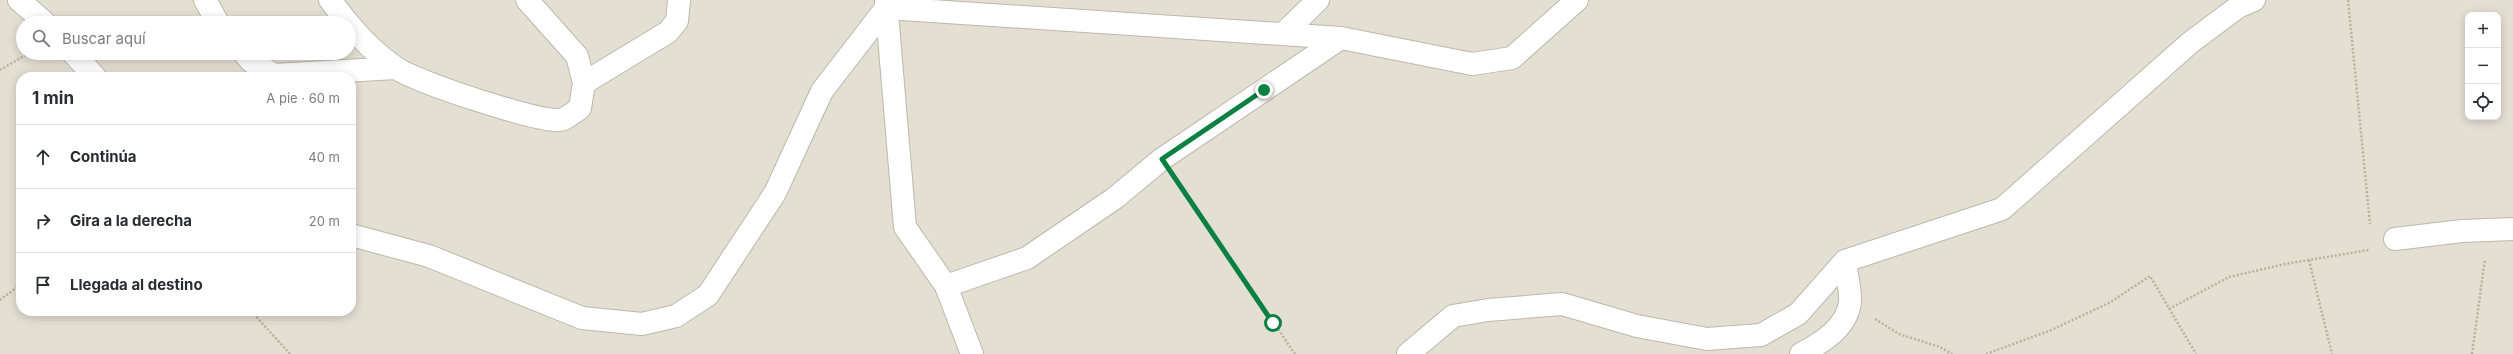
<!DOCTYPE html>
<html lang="es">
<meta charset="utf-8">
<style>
:root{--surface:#fff;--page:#f7f7f7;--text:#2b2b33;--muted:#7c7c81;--line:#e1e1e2}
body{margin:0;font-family:Inter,sans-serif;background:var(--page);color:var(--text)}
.controls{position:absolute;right:12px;top:12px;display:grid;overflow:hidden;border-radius:8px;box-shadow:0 2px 10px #0003}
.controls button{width:36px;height:36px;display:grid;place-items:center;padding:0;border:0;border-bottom:1px solid var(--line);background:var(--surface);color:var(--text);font:20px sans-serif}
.stop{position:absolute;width:12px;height:12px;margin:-9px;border:3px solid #0b8043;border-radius:50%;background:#fff}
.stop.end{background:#0b8043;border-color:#fff;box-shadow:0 1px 4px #0008}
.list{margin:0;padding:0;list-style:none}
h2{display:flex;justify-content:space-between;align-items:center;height:52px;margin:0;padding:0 16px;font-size:17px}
h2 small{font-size:13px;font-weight:400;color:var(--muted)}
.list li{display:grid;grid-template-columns:26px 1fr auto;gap:12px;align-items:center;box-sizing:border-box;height:64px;padding:0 16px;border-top:1px solid var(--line)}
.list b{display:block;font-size:15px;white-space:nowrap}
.list em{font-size:13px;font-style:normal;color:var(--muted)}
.icon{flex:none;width:22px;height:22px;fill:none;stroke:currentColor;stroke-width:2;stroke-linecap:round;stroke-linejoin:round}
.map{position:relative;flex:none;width:2513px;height:354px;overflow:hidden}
.search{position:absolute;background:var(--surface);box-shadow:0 2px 10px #0003;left:16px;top:16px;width:340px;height:44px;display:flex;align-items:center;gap:10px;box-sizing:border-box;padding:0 14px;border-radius:22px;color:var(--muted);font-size:15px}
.panel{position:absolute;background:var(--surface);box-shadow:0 2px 10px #0003;left:16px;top:72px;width:340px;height:244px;border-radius:16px}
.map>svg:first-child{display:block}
</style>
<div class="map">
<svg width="2513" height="354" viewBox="0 0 2513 354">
<rect width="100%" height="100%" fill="#f1ede5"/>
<path fill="#e4dfd3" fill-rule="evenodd" d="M 0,0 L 2513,0 L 2513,354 L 0,354 ZM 2468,15 L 2498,15 L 2498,117 L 2468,117 ZM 23,23 L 349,23 L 349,53 L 23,53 ZM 21,77 L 351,77 L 351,311 L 21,311 Z"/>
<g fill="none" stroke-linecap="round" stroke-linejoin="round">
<g stroke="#beb8ab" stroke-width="24">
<g id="minor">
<path d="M 19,0 L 45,23"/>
<path d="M 205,0 L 218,23"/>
<path d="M 330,0 L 348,23"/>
<path d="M 886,1 L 905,227 L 946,286 L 972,354"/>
<path d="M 349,24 C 362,40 379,56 396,68 C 417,82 534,121 559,120 C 565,120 574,112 580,108 L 584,83 L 577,56 L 527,0"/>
<path d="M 1283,34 L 1318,0"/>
<path d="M 73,53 L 95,77"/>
<path d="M 244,53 L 251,61 L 274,75 L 396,68"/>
<path d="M 584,83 L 668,32 L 677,21 L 679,0"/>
<path d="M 351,235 L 429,256 L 582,318 L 642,324 L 676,316 L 708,295 L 775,193 L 822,91 L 886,8 L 1341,38 L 1472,64 L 1512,58 L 1577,0"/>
<path d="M 2395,239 L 2462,231 L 2513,229"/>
<path d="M 946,286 L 1027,258 L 1115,198 L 1162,159 L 1341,38"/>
<path d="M 1408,354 L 1453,316 L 1488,310 L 1562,304 L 1637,326 L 1707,339 L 1761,335 L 1798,314 L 1845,261 L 2002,209 L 2191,42 L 2238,7 L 2254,0"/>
<path d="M 1801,354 C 1821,343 1847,328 1850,302 C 1851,289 1846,274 1845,261"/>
</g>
</g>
<g stroke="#bbb19b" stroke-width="2.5" stroke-dasharray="2 2" stroke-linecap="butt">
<path d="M 2348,0 L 2370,224"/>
<path d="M 0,70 L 29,53"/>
<path d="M 1179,184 L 1295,354"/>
<path d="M 2309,260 L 2332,354"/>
<path d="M 0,300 L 21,284"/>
<path d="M 2169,309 L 2229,277 L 2285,264 L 2369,250"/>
<path d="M 251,311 L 290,354"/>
<path d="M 1875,319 L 1899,334 L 1940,347 L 1952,354"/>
<path d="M 1986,354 L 2049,331 L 2109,303 L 2150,276 L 2196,354"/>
<path d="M 2472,354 L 2485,259"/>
</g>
<use href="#minor" stroke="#fff" stroke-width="22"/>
</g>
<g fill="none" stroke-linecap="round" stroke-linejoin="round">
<path stroke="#0b8043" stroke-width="5" d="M 1264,90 L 1162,159 L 1273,323"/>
</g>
</svg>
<div class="controls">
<button>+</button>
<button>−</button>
<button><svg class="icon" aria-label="locate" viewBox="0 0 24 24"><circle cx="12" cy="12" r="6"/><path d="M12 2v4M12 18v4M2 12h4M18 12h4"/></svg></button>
</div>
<div class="stop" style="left:1273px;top:323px"></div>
<div class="stop end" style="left:1264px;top:90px"></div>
<div class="search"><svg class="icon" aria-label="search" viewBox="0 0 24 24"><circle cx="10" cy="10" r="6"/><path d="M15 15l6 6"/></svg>Buscar aquí</div>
<section class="panel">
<h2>1 min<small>A pie · 60 m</small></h2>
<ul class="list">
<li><svg class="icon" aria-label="ahead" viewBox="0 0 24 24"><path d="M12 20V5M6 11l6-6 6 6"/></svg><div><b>Continúa</b></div><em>40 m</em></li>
<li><svg class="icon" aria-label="right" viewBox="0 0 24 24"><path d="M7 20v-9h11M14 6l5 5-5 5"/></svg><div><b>Gira a la derecha</b></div><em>20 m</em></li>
<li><svg class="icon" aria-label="arrive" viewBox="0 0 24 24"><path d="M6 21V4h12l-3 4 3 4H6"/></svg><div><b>Llegada al destino</b></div></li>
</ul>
</section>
</div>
